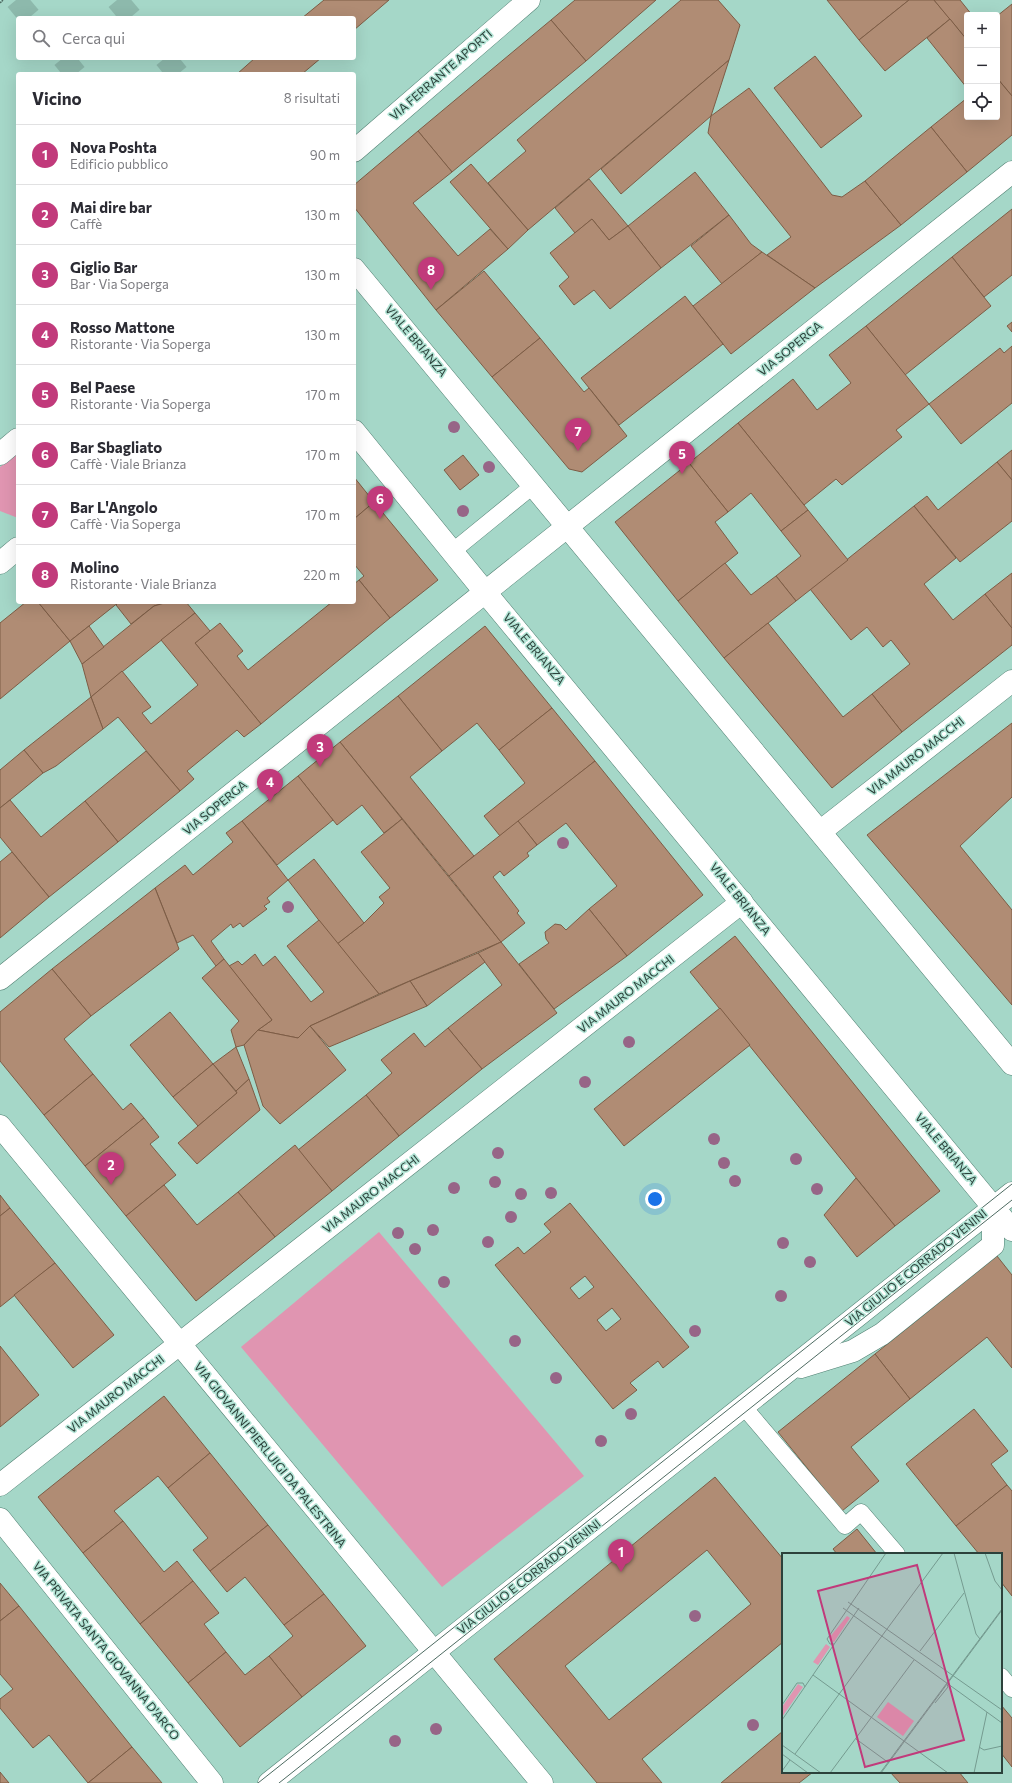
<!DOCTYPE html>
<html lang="it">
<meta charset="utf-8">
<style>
:root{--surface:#fff;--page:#f2f2f3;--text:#2b2b33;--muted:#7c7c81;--line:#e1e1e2;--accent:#c13a7b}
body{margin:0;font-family:Commissioner,sans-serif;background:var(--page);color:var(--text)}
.controls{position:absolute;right:12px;top:12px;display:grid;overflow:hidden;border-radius:4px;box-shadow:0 4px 16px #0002}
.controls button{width:36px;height:36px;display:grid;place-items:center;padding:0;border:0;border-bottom:1px solid var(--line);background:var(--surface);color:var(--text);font:20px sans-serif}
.you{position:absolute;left:655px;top:1199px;width:14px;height:14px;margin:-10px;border:3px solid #fff;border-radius:50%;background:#1a73e8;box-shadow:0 0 0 6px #1a73e833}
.badge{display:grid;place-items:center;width:26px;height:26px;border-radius:50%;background:var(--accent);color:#fff;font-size:13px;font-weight:700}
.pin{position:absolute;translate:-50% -33px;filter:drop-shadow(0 1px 2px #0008)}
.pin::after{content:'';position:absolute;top:21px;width:14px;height:12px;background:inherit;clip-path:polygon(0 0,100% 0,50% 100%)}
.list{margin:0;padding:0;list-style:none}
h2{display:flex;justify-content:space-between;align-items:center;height:52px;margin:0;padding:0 16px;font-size:17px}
h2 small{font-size:13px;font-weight:400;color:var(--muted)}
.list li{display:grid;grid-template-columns:26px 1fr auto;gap:12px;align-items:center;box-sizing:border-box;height:60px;padding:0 16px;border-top:1px solid var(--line)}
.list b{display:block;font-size:15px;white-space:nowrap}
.list p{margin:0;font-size:13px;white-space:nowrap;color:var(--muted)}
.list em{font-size:13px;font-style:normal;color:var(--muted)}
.icon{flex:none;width:22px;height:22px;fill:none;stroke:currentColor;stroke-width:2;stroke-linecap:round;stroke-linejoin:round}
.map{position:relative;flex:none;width:1012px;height:1783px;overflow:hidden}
.search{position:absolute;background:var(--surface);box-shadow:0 4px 16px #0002;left:16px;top:16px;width:340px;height:44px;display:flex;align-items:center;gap:10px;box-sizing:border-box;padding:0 14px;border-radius:4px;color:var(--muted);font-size:15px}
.panel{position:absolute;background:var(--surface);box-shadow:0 4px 16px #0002;left:16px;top:72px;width:340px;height:532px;border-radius:4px}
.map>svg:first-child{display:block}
</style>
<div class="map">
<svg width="1012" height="1783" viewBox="0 0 1012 1783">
<rect width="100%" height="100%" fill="#a5d7c8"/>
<g fill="#e095b1">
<path d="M 18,452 L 18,518 L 0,511 L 0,467 Z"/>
<path d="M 379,1232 L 584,1476 L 442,1587 L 241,1347 Z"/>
</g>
<g fill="#b08c74" stroke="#7d5c45" fill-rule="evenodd">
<path d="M 324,0 L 389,0 L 354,30 L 354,18 L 302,18 Z"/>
<path d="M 575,0 L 656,0 L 586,61 L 551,20 Z"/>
<path d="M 681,0 L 718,0 L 740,25 L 729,60 L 528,230 L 488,183 L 526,151 L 517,140 Z"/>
<path d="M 827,0 L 909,0 L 859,40 Z"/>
<path d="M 909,0 L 934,0 L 950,19 L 885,71 L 859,40 Z"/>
<path d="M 934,0 L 960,0 L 972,15 L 967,15 L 967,40 Z"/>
<path d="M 1012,4 L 1012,96 L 997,78 L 997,16 Z"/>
<path d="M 950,19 L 967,40 L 967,88 L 927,38 Z"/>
<path d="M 551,20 L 586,61 L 452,172 L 418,131 Z"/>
<path d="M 815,56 L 862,116 L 821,148 L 774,88 Z"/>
<path d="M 255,58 L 321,58 L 302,74 L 237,74 Z"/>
<path d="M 729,60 L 711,116 L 621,194 L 601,169 Z"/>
<path d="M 997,78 L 1012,96 L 1012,135 L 967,172 L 931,127 L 967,98 L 967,117 L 997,117 Z"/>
<path d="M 749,88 L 832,195 L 842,197 L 865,181 L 901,225 L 815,288 L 767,255 L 791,237 L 708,133 L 711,116 Z"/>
<path d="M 931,127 L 967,172 L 901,225 L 865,181 Z"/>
<path d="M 418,131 L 452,172 L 413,203 L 458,256 L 490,229 L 508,249 L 436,310 L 354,207 L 354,185 Z"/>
<path d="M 471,164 L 528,230 L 508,249 L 450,182 Z"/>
<path d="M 695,172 L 729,215 L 661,268 L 628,226 Z"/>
<path d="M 589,179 L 628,226 L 609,240 L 592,219 L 575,233 L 555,208 Z"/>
<path d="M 1012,209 L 1012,275 L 984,297 L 952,257 Z"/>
<path d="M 729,215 L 751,244 L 762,252 L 722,284 L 691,246 Z"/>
<path d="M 592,219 L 609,240 L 628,226 L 661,268 L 610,309 L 594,290 L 574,305 L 559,286 L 569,277 L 550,253 Z"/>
<path d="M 762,252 L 815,288 L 731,354 L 693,306 Z"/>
<path d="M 952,257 L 991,306 L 905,375 L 866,326 Z"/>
<path d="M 484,271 L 540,338 L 492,377 L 436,310 Z"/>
<path d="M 685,296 L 723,344 L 619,425 L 581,378 Z"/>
<path d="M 1012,322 L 1012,332 L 1007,326 Z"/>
<path d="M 866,326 L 929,404 L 896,430 L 902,437 L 842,485 L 836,479 L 804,505 L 738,423 L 793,379 L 817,410 L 851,383 L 829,355 Z"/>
<path d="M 540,338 L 584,392 L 589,388 L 627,436 L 582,472 L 569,469 L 492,377 Z"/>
<path d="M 1012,346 L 1012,403 L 961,444 L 929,404 L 1000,348 L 1004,353 Z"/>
<path d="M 738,423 L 808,510 L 781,531 L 751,493 L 728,512 L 689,463 Z"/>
<path d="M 1012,450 L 1012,480 L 997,462 Z"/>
<path d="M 463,455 L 479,475 L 460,490 L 444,470 Z"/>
<path d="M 997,462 L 1012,480 L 1012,521 L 960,562 L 914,506 L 927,496 L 938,510 Z"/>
<path d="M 689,463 L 728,512 L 715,522 L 738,553 L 678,601 L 615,522 Z"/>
<path d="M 354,477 L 374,502 L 354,519 Z"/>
<path d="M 374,502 L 438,580 L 390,618 L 359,580 L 364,576 L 354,564 L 354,519 Z"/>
<path d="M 914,506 L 956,558 L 924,584 L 953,620 L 985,594 L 1012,628 L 1012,645 L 902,732 L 872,694 L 910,664 L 891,640 L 883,647 L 867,627 L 851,640 L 810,589 Z"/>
<path d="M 808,510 L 848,560 L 796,601 L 776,576 L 801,556 L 781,531 Z"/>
<path d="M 725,563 L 751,595 L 776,576 L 796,601 L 724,658 L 678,601 Z"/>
<path d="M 1012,573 L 1012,628 L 985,594 Z"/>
<path d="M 359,580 L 390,618 L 261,724 L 195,643 L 220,623 L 243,651 L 237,656 L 248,670 L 332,602 L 354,602 L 354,584 Z"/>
<path d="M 26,602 L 38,602 L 70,641 L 0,699 L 0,623 Z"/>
<path d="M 38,602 L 119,602 L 70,641 Z"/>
<path d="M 119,602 L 168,602 L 154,606 L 131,624 L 116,605 Z"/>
<path d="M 168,602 L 186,602 L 195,613 L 91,697 L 82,664 L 154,606 Z"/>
<path d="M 195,613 L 210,631 L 195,643 L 261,724 L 244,737 L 237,730 L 187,771 L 194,779 L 180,791 L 118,717 L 103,729 L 91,697 L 122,671 L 151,707 L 142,713 L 151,724 L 198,685 L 161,640 Z"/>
<path d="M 768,623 L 843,717 L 872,694 L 902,732 L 832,788 L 724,658 Z"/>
<path d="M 89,626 L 104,647 L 82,664 L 70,641 Z"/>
<path d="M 485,626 L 552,708 L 499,750 L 477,723 L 442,751 L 398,696 Z"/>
<path d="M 398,696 L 442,751 L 410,777 L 474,856 L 449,876 L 340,742 Z"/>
<path d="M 91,697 L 103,729 L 56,766 L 43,773 L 24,750 Z"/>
<path d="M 552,708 L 595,761 L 500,836 L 484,816 L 525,783 L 499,750 Z"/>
<path d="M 1012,723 L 1012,797 L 960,846 L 1012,910 L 1012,1005 L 867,835 Z"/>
<path d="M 340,742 L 402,819 L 384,833 L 362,805 L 337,825 L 298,776 Z"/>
<path d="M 24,750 L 43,773 L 0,808 L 0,770 Z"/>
<path d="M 146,751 L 180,791 L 118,842 L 85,801 Z"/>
<path d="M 595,761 L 703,895 L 627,956 L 589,909 L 617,886 L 566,823 L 537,845 L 518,821 Z"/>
<path d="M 298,776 L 333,820 L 277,865 L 242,821 Z"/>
<path d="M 10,800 L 41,837 L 85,801 L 118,842 L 49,897 L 0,837 L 0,808 Z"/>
<path d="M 402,819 L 501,942 L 379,994 L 337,944 L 364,923 L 384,903 L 379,897 L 390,888 L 361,852 Z"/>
<path d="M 242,821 L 288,880 L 267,898 L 270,902 L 264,906 L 267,909 L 243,927 L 240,923 L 233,928 L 231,924 L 211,941 L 224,959 L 216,966 L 193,935 L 177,943 L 155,888 L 185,865 L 193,875 L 233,842 L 226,833 Z"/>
<path d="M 518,821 L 537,845 L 527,853 L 529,856 L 504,876 L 500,871 L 493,877 L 519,911 L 517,913 L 525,923 L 501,942 L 449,876 Z"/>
<path d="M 12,852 L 49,897 L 0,938 L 0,862 Z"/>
<path d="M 314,859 L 364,923 L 337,944 L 288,880 Z"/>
<path d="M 155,888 L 179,949 L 91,1016 L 52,969 Z"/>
<path d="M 589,909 L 627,956 L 554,1009 L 519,964 L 549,943 L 546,939 L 545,932 L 555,924 L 561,925 L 566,930 Z"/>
<path d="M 319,920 L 379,994 L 310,1026 L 298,1038 L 258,1030 L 272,1020 L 229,966 L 238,961 L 242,965 L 255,954 L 263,966 L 275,956 L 311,1002 L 324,992 L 287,946 Z"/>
<path d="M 735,936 L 940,1191 L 895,1226 L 690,972 Z"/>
<path d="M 501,942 L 557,1013 L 482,1069 L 448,1028 L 502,985 L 478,953 Z"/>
<path d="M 478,953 L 485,962 L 427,1006 L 410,981 Z"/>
<path d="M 224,959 L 272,1020 L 258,1030 L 244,1045 L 236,1047 L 231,1030 L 239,1021 L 202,978 Z"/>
<path d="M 52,969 L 91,1016 L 64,1039 L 93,1074 L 44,1115 L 0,1061 L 0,1012 Z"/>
<path d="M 410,981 L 427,1006 L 329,1047 L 310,1026 Z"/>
<path d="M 720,1008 L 750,1045 L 624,1146 L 594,1109 Z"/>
<path d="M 170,1012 L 213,1064 L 173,1097 L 130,1045 Z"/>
<path d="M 310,1026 L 346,1070 L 280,1124 L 263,1106 L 244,1045 L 258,1030 L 298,1038 Z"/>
<path d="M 448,1028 L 482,1069 L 399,1136 L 366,1095 L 392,1073 L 381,1060 L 414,1033 L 425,1047 Z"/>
<path d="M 236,1047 L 249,1079 L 236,1091 L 213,1064 Z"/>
<path d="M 213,1064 L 237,1093 L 198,1126 L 173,1097 Z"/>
<path d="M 93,1074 L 123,1110 L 131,1103 L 144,1118 L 85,1166 L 44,1115 Z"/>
<path d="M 249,1079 L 260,1110 L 197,1164 L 178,1143 L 237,1093 L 236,1091 Z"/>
<path d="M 366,1095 L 399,1136 L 332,1191 L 298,1150 Z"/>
<path d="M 144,1118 L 159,1137 L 150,1144 L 176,1175 L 126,1216 L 85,1166 Z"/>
<path d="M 295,1145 L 332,1191 L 275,1237 L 238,1192 Z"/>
<path d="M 856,1178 L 895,1226 L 857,1257 L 824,1215 Z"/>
<path d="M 164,1185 L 197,1225 L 238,1192 L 275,1237 L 196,1301 L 126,1216 Z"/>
<path d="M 0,1195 L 10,1208 L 0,1216 Z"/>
<path d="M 570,1203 L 689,1347 L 663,1368 L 658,1361 L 630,1383 L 637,1390 L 613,1409 L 495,1265 L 518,1247 L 524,1254 L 551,1232 L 544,1224 ZM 585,1276 L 594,1287 L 579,1299 L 570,1288 ZM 612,1308 L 621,1319 L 606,1331 L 597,1320 Z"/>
<path d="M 10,1208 L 55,1263 L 0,1307 L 0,1216 Z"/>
<path d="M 997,1256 L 1012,1275 L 1012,1368 L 987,1337 L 910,1399 L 875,1354 Z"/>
<path d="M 55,1263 L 114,1335 L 73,1368 L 14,1295 Z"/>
<path d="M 0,1346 L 39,1395 L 0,1427 Z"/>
<path d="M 875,1354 L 910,1399 L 851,1447 L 879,1481 L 842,1511 L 778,1432 Z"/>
<path d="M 164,1396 L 210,1453 L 168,1488 L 158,1476 L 114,1511 L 123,1521 L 83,1553 L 38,1497 Z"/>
<path d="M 974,1409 L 1008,1451 L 991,1464 L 1007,1485 L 956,1526 L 906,1464 Z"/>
<path d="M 210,1453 L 268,1525 L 210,1571 L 193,1550 L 208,1538 L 168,1488 Z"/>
<path d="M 715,1477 L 783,1559 L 783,1642 L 642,1759 L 662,1783 L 597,1783 L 494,1659 ZM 707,1550 L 751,1604 L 609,1720 L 565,1666 Z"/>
<path d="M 1007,1485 L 1012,1491 L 1012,1596 L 1001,1582 L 1001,1554 L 979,1554 L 956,1526 Z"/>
<path d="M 123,1521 L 164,1572 L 177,1561 L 193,1581 L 140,1624 L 83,1553 Z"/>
<path d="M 268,1525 L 324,1594 L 284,1625 L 245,1577 L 227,1592 L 210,1571 Z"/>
<path d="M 857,1529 L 877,1554 L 837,1554 L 833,1549 Z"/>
<path d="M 193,1581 L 219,1613 L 204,1624 L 226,1652 L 188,1683 L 140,1624 Z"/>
<path d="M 0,1583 L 19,1606 L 0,1621 Z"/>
<path d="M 324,1594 L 366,1646 L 302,1697 L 269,1656 L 293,1636 L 284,1625 Z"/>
<path d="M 19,1606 L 132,1747 L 88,1783 L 49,1735 L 33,1748 L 0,1708 L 0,1699 L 13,1689 L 0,1674 L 0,1621 Z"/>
<path d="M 226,1652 L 245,1675 L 269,1656 L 302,1697 L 240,1747 L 188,1683 Z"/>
<path d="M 1001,1705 L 1012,1718 L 1012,1767 L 1001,1753 Z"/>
<path d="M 783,1731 L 783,1772 L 813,1772 L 799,1783 L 721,1783 Z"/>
<path d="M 132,1747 L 162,1783 L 88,1783 Z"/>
<path d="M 0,1772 L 9,1783 L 0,1783 Z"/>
<path d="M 890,1772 L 959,1772 L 968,1783 L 900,1783 Z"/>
</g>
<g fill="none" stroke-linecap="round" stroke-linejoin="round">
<g stroke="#8db9ac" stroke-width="22" stroke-dasharray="22 11" stroke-linecap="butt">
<path d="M 16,0 L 31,18"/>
<path d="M 117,0 L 132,18"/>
<path d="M 63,58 L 76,74"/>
<path d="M 165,58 L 178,74"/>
</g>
<g stroke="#518073" stroke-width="17">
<g id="lane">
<path d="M 453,551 L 534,485"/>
<path d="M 743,1406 L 845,1526 L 861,1512 L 897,1554"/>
<path d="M 1001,1676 L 1012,1689"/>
</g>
</g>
<g stroke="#518073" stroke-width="23">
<g id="street">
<path d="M 354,151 L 529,0"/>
<path d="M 0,454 L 18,439"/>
<path d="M 0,563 L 18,548"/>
<path d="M 821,831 L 1012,681"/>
<path d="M 0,979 L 1012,172"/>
<path d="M 0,1126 L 542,1783"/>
<path d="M 801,1367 L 853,1351 L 882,1334 L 993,1245 L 993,1207"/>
<path d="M 0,1485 L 742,902"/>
<path d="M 0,1519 L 212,1783"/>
<path d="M 269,1783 L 1012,1193"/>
</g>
</g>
<g stroke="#518073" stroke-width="23">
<g id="primary">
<path d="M 354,269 L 1012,1064"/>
<path d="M 354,431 L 485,592 L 1012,1230"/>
</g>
</g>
<use href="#lane" stroke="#fff" stroke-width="16"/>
<use href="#street" stroke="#fff" stroke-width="22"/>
<use href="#primary" stroke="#fff" stroke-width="22"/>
<g stroke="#4e6b62" stroke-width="1">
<path d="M 258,1783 L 1012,1184"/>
<path d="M 279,1783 L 1012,1200"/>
</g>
<g stroke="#4e6b62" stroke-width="4.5">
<path id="rail" d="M 0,1 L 1,0"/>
</g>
<use href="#rail" stroke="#b2e4d5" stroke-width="3" stroke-dasharray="9" stroke-linecap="butt"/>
</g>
<g fill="#976587">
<circle cx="454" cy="427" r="6"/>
<circle cx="489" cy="467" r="6"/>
<circle cx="463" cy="511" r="6"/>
<circle cx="563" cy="843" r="6"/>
<circle cx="288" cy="907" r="6"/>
<circle cx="629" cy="1042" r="6"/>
<circle cx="585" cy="1082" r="6"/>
<circle cx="714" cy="1139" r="6"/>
<circle cx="498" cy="1153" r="6"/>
<circle cx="796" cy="1159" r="6"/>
<circle cx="724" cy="1163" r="6"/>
<circle cx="735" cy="1181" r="6"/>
<circle cx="495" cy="1182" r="6"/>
<circle cx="454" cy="1188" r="6"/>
<circle cx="817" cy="1189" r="6"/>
<circle cx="551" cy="1193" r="6"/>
<circle cx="521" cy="1194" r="6"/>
<circle cx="511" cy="1217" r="6"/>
<circle cx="433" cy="1230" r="6"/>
<circle cx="398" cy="1233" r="6"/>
<circle cx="488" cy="1242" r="6"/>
<circle cx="783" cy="1243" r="6"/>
<circle cx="415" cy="1249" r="6"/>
<circle cx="810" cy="1262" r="6"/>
<circle cx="444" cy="1282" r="6"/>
<circle cx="781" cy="1296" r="6"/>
<circle cx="695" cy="1331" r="6"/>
<circle cx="515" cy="1341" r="6"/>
<circle cx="556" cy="1378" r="6"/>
<circle cx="631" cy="1414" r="6"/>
<circle cx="601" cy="1441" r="6"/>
<circle cx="695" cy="1616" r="6"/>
<circle cx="753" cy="1725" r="6"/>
<circle cx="436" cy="1729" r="6"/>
<circle cx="395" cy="1741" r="6"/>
</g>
<g text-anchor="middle" stroke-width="3" stroke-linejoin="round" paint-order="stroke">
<g font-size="12" fill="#2c413b" stroke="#b2e4d5">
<text transform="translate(441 75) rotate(-41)" y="4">VIA FERRANTE APORTI</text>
<text transform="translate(416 341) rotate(50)" y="4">VIALE BRIANZA</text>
<text transform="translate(790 349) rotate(-39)" y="4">VIA SOPERGA</text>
<text transform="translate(534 649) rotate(50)" y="4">VIALE BRIANZA</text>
<text transform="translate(916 756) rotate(-38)" y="4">VIA MAURO MACCHI</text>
<text transform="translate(215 808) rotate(-39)" y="4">VIA SOPERGA</text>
<text transform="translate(740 899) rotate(51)" y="4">VIALE BRIANZA</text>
<text transform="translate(626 994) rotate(-38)" y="4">VIA MAURO MACCHI</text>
<text transform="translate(946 1149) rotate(50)" y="4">VIALE BRIANZA</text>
<text transform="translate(371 1194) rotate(-38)" y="4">VIA MAURO MACCHI</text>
<text transform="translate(916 1268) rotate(-39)" y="4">VIA GIULIO E CORRADO VENINI</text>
<text transform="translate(116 1394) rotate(-38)" y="4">VIA MAURO MACCHI</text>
<text transform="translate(270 1455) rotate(51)" y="4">VIA GIOVANNI PIERLUIGI DA PALESTRINA</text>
<text transform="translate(529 1577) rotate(-38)" y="4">VIA GIULIO E CORRADO VENINI</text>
<text transform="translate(106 1651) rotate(51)" y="4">VIA PRIVATA SANTA GIOVANNA D'ARCO</text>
</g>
</g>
<g transform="translate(782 1553)">
<rect width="220" height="220" fill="#a5d7c8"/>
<path d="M 65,63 L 68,65 L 52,89 L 49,88 L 47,85 ZM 44,91 L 48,94 L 36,112 L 31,109 ZM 16,131 L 21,134 L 0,164 L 0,154 ZM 106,149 L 132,168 L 121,183 L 95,164 Z" fill="#e095b1"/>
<path fill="none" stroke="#759b90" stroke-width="1" d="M 172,0 L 194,81 L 198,86M 203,0 L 213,28 L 220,37M 66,49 L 220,157M 61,55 L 220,170M 52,91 L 48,91 L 45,86 L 104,0M 138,98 L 182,40M 31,122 L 166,220M 153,150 L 166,134 L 165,131M 0,152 L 15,130 L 21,130 L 23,134M 0,167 L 77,55M 74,186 L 107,210M 0,192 L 39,220M 197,194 L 202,197 L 220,193M 0,201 L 26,220M 13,201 L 161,0M 0,218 L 8,207M 48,220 L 132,107M 98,220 L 220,56M 99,220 L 220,57M 192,220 L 205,159"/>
<path fill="#c13a7b" fill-opacity="0.15" stroke="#c13a7b" stroke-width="2" d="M 135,12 L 182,187 L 83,214 L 36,38 Z"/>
<rect width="220" height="220" fill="none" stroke="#2c413b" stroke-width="2"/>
</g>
</svg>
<div class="controls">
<button>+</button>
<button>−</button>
<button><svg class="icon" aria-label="locate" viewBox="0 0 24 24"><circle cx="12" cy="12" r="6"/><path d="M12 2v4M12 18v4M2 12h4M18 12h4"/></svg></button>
</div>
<div class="you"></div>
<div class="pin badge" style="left:621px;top:1572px">1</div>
<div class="pin badge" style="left:111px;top:1185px">2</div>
<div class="pin badge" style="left:320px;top:767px">3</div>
<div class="pin badge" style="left:270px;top:802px">4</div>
<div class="pin badge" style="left:682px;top:474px">5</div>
<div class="pin badge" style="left:380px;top:519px">6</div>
<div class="pin badge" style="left:578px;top:451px">7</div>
<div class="pin badge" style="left:431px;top:290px">8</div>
<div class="search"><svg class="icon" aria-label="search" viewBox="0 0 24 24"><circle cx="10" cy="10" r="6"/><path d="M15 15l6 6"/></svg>Cerca qui</div>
<section class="panel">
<h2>Vicino<small>8 risultati</small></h2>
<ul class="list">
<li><span class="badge">1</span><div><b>Nova Poshta</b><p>Edificio pubblico</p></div><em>90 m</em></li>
<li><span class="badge">2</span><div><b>Mai dire bar</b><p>Caffè</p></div><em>130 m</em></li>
<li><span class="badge">3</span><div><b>Giglio Bar</b><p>Bar · Via Soperga</p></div><em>130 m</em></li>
<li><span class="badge">4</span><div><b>Rosso Mattone</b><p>Ristorante · Via Soperga</p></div><em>130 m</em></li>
<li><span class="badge">5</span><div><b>Bel Paese</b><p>Ristorante · Via Soperga</p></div><em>170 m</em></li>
<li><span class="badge">6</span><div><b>Bar Sbagliato</b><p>Caffè · Viale Brianza</p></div><em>170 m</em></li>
<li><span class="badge">7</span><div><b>Bar L'Angolo</b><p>Caffè · Via Soperga</p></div><em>170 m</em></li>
<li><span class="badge">8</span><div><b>Molino</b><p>Ristorante · Viale Brianza</p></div><em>220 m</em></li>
</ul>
</section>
</div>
